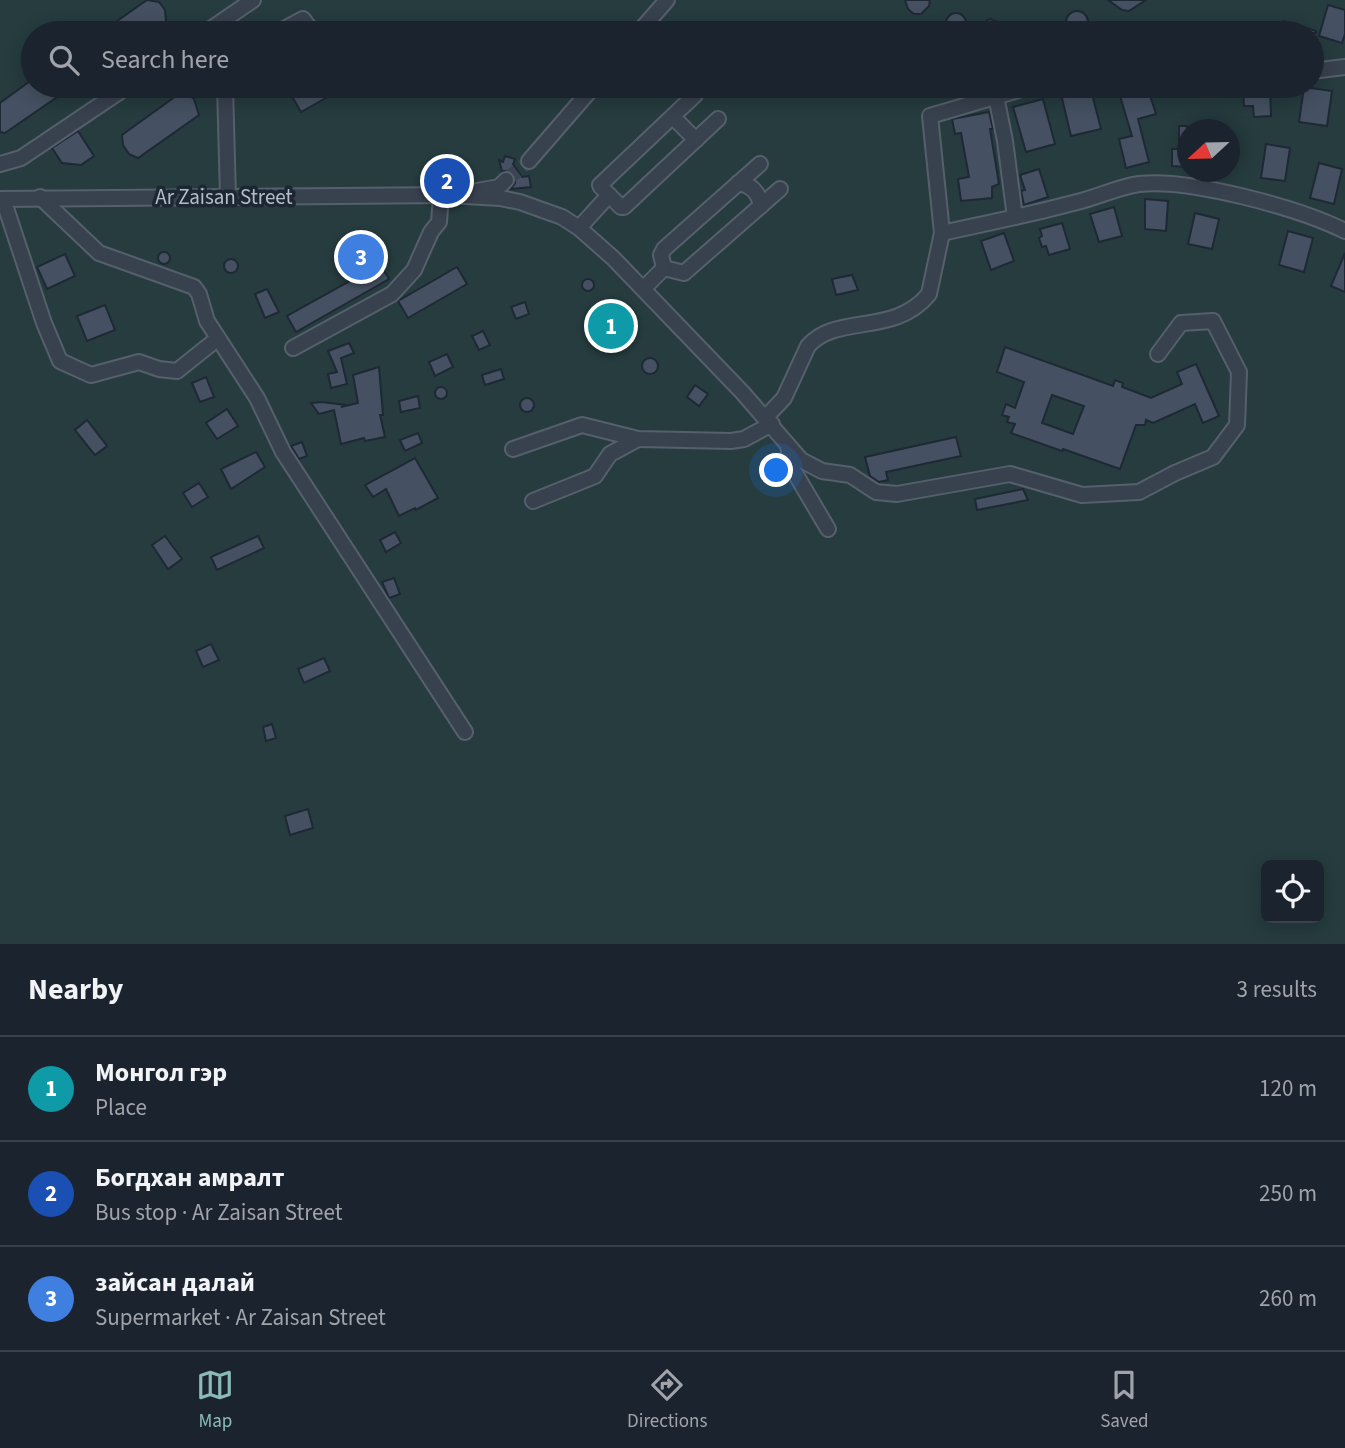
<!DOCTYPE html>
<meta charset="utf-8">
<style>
:root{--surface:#1b232e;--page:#242b36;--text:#f1f3f6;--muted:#a0a4aa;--line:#39404a;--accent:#8bbbb9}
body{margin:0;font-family:"Source Sans 3",sans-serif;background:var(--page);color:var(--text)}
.controls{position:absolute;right:21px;bottom:21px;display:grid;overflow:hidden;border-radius:10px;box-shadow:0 4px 18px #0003}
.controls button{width:63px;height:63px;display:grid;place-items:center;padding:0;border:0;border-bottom:2px solid var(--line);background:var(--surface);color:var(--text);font:35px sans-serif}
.compass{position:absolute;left:1177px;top:119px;width:63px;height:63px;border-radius:50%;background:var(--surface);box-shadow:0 4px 18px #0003;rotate:248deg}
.you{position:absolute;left:777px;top:471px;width:24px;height:24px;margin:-18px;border:5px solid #fff;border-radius:50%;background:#1a73e8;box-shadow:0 0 0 10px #1a73e833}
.badge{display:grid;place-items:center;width:46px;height:46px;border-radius:50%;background:var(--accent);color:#fff;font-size:23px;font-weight:700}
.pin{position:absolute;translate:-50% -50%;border:4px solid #fff;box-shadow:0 2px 7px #0006}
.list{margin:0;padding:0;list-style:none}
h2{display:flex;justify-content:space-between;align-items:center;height:91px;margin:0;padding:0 28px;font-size:30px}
h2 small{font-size:23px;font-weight:400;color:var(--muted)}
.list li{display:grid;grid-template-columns:46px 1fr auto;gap:21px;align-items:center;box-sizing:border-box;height:105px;padding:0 28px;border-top:2px solid var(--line)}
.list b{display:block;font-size:26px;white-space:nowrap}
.list p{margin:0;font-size:23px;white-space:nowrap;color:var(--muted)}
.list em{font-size:23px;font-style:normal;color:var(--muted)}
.icon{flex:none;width:38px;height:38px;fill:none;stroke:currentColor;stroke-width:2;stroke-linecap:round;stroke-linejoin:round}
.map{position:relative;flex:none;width:1345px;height:944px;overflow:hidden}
.search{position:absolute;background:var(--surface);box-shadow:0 4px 18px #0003;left:21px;right:21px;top:21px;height:77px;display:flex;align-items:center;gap:18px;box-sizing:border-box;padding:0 24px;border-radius:38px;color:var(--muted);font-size:26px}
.sheet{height:406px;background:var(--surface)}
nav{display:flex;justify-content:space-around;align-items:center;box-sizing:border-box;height:98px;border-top:2px solid var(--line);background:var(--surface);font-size:19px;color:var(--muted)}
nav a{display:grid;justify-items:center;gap:4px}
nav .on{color:var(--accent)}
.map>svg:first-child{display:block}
</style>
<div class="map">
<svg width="1345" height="944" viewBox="0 0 1345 944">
<rect width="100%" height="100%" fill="#242f3e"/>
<path fill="#263c3f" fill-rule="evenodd" d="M 0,0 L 1345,0 L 1345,944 L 0,944 ZM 33,33 L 1312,33 L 1312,86 L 33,86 ZM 1188,130 L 1230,130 L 1230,172 L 1188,172 ZM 1266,865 L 1319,865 L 1319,918 L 1266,918 Z"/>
<g fill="#455162" stroke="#1f2835" stroke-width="2" fill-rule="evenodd">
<path d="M 147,0 L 159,2 L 165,10 L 166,21 L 149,33 L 100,33 Z"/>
<path d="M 905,0 L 930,0 L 929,6 L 921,14 L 914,14 L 908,9 Z"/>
<path d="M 1108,0 L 1146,0 L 1129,11 L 1122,10 Z"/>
<path d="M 1328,5 L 1345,10 L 1345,34 L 1342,43 L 1319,36 Z"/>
<circle cx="1077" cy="22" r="11"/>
<circle cx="956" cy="23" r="10"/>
<path d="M 990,19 L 1001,23 L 1006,33 L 976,33 L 983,23 Z"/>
<path d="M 1283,21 L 1316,31 L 1316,33 L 1279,33 Z"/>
<path d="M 1029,22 L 1036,24 L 1045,33 L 1015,33 L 1022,25 Z"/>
<path d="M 33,79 L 33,86 L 73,86 L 5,133 L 0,132 L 0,103 Z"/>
<path d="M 286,86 L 328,86 L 333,94 L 301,112 Z"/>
<path d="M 1077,86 L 1090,86 L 1101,129 L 1071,136 L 1060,90 Z"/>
<path d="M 1117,86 L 1147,86 L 1156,114 L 1138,119 L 1149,162 L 1126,168 L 1119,139 L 1132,136 Z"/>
<path d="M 1213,86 L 1242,86 L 1242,93 L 1213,95 Z"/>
<path d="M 1243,86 L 1270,86 L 1271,116 L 1254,117 L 1253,106 L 1244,106 Z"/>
<path d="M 1304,87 L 1332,91 L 1327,126 L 1299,122 Z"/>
<path d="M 183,91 L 194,99 L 199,115 L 138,158 L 129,154 L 123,145 L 122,135 Z"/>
<path d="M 1043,99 L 1055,144 L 1026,152 L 1013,107 Z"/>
<path d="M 989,112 L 993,129 L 990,129 L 999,184 L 992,187 L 992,198 L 961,201 L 958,179 L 969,177 L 961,133 L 955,134 L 952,119 Z"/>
<path d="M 1179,126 L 1187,126 L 1187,167 L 1172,166 L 1172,149 L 1179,149 Z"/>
<path d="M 78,131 L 94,156 L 81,165 L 62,163 L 52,148 Z"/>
<path d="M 1266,144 L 1290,148 L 1285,181 L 1261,178 Z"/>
<path d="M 505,156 L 515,159 L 513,164 L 522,177 L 529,176 L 531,187 L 511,189 L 515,183 L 515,177 L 509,171 L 502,171 L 499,160 L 503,162 Z"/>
<path d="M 1319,163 L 1342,169 L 1334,204 L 1310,198 Z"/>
<path d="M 1039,169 L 1048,197 L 1024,205 L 1021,191 L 1025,190 L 1020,175 Z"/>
<path d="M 1145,199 L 1168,201 L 1166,231 L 1145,229 Z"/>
<path d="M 1114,207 L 1122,236 L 1099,242 L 1090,214 Z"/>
<path d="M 1195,213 L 1219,219 L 1212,249 L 1188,244 Z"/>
<path d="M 1062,223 L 1070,249 L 1049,255 L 1046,246 L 1042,247 L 1039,238 L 1042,236 L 1040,229 Z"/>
<path d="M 1288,231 L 1313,238 L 1304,272 L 1279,265 Z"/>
<path d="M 1004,233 L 1014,261 L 991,270 L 981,241 Z"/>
<circle cx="164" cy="258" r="6"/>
<path d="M 1345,253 L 1345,292 L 1331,286 Z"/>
<path d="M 65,254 L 75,276 L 47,289 L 37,267 Z"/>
<circle cx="231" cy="266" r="7"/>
<path d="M 371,261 L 375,267 L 380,264 L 389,279 L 296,332 L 287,316 L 364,273 L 361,267 Z"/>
<path d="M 457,267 L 467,284 L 408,318 L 398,301 Z"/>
<path d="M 852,275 L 858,290 L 836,295 L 832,279 Z"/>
<circle cx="588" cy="285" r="6"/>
<path d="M 267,289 L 279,312 L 265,318 L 255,294 Z"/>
<path d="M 525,302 L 529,314 L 516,319 L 511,307 Z"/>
<path d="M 105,305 L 115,330 L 87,341 L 77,316 Z"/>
<circle cx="611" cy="326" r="8"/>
<path d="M 483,331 L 490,345 L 479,350 L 472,336 Z"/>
<path d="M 349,343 L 354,353 L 341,358 L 347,384 L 331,388 L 328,374 L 337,372 L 328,351 Z"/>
<path d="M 1005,347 L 1113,386 L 1115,380 L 1123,383 L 1122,387 L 1151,398 L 1182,384 L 1177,372 L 1196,364 L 1219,416 L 1203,423 L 1195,404 L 1153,423 L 1146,420 L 1145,425 L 1136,425 L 1120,469 L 1063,449 L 1062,451 L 1011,433 L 1015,424 L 1007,422 L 1009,417 L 1002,415 L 1006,404 L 1015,408 L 1024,382 L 997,372 ZM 1052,395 L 1084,406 L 1073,434 L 1042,423 Z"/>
<path d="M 447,354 L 453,367 L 435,376 L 429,362 Z"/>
<circle cx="650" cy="366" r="8"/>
<path d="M 379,367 L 383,415 L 380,415 L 385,437 L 365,441 L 364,438 L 341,444 L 334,410 L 319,414 L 311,403 L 322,402 L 346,405 L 341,407 L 358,403 L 353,375 Z"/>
<path d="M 501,369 L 504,379 L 485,385 L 482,375 Z"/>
<path d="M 206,377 L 214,397 L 200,402 L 192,383 Z"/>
<path d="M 695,385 L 708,394 L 699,406 L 687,397 Z"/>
<circle cx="441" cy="393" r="6"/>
<path d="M 418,396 L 420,408 L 401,412 L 399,401 Z"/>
<circle cx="527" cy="405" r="7"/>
<path d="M 227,409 L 238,426 L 217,439 L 206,423 Z"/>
<path d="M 87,420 L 107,446 L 95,455 L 75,430 Z"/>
<path d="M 418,433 L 422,443 L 405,451 L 400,440 Z"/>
<path d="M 956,437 L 961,456 L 886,472 L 888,480 L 879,482 L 870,476 L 865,457 Z"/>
<path d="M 302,442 L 307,456 L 299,459 L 291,446 Z"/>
<path d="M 256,452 L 265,467 L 231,489 L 221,469 Z"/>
<path d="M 415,458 L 438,498 L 416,510 L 415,508 L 399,516 L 386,489 L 373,497 L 365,485 Z"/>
<path d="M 199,483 L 208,497 L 192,507 L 183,493 Z"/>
<path d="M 1023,489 L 1028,500 L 977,510 L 975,499 Z"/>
<path d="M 395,532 L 401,543 L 386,552 L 380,540 Z"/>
<path d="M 165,536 L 182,559 L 168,569 L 152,545 Z"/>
<path d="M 258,536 L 264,548 L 217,570 L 211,557 Z"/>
<path d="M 394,578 L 400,594 L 389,598 L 382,582 Z"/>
<path d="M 211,644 L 219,660 L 203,667 L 196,651 Z"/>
<path d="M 324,658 L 330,671 L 304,683 L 298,669 Z"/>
<path d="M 272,724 L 276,738 L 266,741 L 263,727 Z"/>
<path d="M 308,809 L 313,828 L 290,835 L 285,816 Z"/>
</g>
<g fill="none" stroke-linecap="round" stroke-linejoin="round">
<path stroke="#3a4453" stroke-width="14" stroke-dasharray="14 7" stroke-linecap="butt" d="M 506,180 L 529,161"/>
<g stroke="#565f6c" stroke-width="18">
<g id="minor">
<path d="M 205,33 L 253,0"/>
<path d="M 277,33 L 303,19 L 313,33"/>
<path d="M 638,33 L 667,0"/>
<path d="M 1312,71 L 1345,67"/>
<path d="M 225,86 L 228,197"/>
<path d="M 695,95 L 600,185 L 601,187 L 621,207 L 624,207 L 718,119"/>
<path d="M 996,96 L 1005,141 L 1015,217"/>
<path d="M 673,117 L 696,140"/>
<path d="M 529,161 L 594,86"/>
<path d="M 0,164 L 21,158 L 128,86"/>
<path d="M 738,183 C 752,185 759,193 761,206"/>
<path d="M 477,191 L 499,187 L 506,180"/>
<path d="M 40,197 L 99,253 L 194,287 L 199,294 L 207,321 L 257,398 L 283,452 L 465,732"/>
<path d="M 0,199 L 448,195 L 500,198 L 520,202 L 562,217 L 579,228 L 613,258 L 742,392 L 801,460 L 822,471 L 850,475 L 876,492 L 897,494 L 1010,474 L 1082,495 L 1139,492 L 1175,473 L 1213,457 L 1237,425 L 1239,372 L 1213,321 L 1181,323 L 1158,354"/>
<path d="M 3,199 L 44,323 L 60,361 L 91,375 L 139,362 L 159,369 L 177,371 L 217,339"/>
<path d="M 579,228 L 609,195"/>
<path d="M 942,233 L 930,116 L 1032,86"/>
<path d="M 664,268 L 684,273 L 780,189"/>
<path d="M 664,268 L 661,255 L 664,249 L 760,164"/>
<path d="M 643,289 L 664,268"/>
<path d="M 293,348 L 392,294 L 414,270 L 431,232 L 439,222 L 441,195"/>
<path d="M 766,417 L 784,398 L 808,346 C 837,313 894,337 929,294 L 942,233 C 987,223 1033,214 1077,202 C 1098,197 1118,187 1139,184 C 1189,178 1299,208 1345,231"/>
<path d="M 788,446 L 792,468 L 828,529"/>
<path d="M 513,449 L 582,425 L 638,439 L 731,441 L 744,439 L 772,424"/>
<path d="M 533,501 L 595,476 L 610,454 L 638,439"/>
</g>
</g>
<use href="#minor" stroke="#38414e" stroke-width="14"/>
</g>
<g text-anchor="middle" stroke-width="7" stroke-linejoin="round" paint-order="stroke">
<g font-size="21" fill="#b4bcc9" stroke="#1d2633">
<text x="224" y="204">Ar Zaisan Street</text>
</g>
</g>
</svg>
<div class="controls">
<button><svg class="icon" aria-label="locate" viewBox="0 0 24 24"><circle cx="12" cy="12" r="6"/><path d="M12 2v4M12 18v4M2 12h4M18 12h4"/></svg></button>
</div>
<svg class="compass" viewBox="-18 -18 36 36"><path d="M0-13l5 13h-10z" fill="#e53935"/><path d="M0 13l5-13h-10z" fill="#a0a4aa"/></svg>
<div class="you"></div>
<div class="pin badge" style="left:611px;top:326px;background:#0f9aa8">1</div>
<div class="pin badge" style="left:447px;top:181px;background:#1a4fb4">2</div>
<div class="pin badge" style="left:361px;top:257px;background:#3f7fe0">3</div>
<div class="search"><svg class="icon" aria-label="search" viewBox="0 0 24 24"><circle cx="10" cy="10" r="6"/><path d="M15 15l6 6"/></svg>Search here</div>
</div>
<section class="sheet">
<h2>Nearby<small>3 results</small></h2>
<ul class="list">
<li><span class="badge" style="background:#0f9aa8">1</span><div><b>Монгол гэр</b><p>Place</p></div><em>120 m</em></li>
<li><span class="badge" style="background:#1a4fb4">2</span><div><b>Богдхан амралт</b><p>Bus stop · Ar Zaisan Street</p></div><em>250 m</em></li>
<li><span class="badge" style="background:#3f7fe0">3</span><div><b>зайсан далай</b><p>Supermarket · Ar Zaisan Street</p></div><em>260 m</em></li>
</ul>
</section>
<nav>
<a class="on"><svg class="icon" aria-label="map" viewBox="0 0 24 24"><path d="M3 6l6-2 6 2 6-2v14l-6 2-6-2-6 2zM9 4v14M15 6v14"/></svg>Map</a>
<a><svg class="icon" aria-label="directions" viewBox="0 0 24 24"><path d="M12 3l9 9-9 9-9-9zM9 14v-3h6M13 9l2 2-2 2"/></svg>Directions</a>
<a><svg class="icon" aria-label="saved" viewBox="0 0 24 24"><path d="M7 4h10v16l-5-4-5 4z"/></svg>Saved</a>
</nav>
